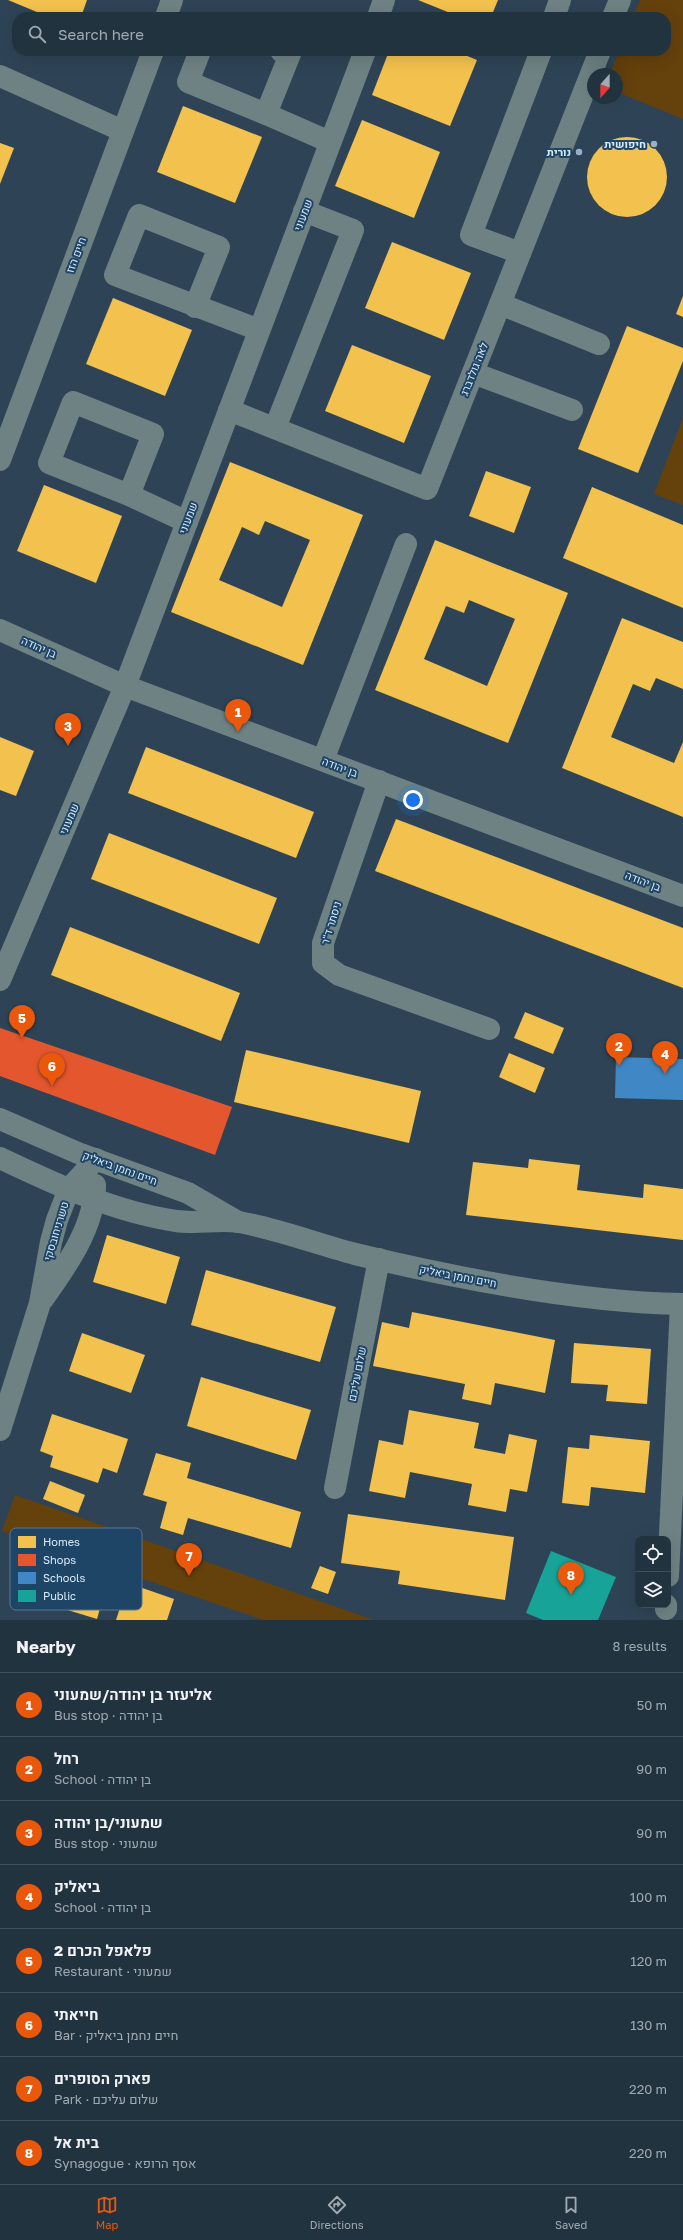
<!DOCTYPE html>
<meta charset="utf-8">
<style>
:root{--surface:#223340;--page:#2a3b47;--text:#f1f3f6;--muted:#a2aab1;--line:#3f4e59;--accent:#ea580c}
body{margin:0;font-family:"Golos Text",Heebo,sans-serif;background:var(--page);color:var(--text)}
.controls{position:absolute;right:12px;bottom:12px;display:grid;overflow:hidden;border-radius:8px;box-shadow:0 4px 16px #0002}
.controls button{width:36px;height:36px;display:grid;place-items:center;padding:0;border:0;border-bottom:1px solid var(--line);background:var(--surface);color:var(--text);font:20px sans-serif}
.compass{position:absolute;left:587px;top:68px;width:36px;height:36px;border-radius:50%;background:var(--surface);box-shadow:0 4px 16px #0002;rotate:201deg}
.you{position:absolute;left:413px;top:800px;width:14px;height:14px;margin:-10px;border:3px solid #fff;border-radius:50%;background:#1a73e8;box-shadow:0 0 0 6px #1a73e833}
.badge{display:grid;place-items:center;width:26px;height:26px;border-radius:50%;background:var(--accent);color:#fff;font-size:13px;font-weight:700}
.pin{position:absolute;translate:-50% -33px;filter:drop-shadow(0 1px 2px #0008)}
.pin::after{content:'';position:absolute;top:21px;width:14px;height:12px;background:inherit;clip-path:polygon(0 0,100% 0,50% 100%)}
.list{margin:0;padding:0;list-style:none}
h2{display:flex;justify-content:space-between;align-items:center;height:52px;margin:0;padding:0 16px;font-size:17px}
h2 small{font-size:13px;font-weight:400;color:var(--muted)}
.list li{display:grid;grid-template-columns:26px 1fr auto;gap:12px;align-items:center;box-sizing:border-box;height:64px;padding:0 16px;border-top:1px solid var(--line)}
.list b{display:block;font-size:15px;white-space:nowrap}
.list p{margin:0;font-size:13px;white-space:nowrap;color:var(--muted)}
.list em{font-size:13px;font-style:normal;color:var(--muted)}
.icon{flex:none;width:22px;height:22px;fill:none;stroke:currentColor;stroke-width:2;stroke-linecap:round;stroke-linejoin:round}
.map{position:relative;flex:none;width:683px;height:1620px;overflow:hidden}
.search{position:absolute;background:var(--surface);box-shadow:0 4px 16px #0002;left:12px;right:12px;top:12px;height:44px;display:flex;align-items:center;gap:10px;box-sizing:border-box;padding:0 14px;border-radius:16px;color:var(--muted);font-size:15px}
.sheet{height:564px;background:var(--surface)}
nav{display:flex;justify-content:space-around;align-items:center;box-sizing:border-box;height:56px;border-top:1px solid var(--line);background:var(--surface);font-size:11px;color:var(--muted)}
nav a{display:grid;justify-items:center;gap:2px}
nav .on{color:var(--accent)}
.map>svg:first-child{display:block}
</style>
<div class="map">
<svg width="683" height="1620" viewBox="0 0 683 1620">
<rect width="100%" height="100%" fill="#2e4456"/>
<g fill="#65410c">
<path d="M 640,0 L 683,0 L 683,119 L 617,92 L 617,74 L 610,74 L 619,51 L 666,51 L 666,17 L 633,17 Z"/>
<path d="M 683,418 L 683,505 L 654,494 Z"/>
<path d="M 15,1495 L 374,1620 L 263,1620 L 2,1531 Z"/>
</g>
<g fill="#f2c14e" fill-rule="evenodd">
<path d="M 8,0 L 87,0 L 81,17 L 49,17 Z"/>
<path d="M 418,0 L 498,0 L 491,17 L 460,17 Z"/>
<path d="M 389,51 L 455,51 L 477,60 L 450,126 L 372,95 Z"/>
<path d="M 183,106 L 262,137 L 235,203 L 157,172 Z"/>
<path d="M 362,120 L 440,152 L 414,218 L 335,186 Z"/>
<circle cx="627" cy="177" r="40"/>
<path d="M 0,143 L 14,148 L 0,184 Z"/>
<path d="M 392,242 L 471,273 L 444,340 L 365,308 Z"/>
<path d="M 683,296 L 683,317 L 676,314 Z"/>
<path d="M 113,298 L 192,330 L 165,396 L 86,364 Z"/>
<path d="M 627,326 L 683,348 L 683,361 L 638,473 L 578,449 Z"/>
<path d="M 352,345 L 431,376 L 404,443 L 325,411 Z"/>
<path d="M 230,462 L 363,515 L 303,665 L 171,612 ZM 265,521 L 310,540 L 282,607 L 219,580 L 242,527 L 259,535 Z"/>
<path d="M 486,471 L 531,487 L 514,533 L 469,516 Z"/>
<path d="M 44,485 L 122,516 L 96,583 L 17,551 Z"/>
<path d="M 592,487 L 683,525 L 683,608 L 563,558 Z"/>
<path d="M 435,540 L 568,593 L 508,743 L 375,690 ZM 469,600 L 515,619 L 487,686 L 424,659 L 446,606 L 464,613 Z"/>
<path d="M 622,618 L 683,642 L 683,689 L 656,678 L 650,691 L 633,684 L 611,737 L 674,763 L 683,742 L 683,817 L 562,768 Z"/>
<path d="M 0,737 L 34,751 L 16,796 L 0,790 Z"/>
<path d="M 146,747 L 314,812 L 296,858 L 128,793 Z"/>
<path d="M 396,819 L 683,928 L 683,988 L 375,871 Z"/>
<path d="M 109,833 L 277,898 L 259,944 L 91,879 Z"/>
<path d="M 70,927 L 240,993 L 221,1041 L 51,975 Z"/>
<path d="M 525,1012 L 564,1028 L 553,1054 L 514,1038 Z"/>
<path d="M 246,1050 L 421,1091 L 409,1143 L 234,1102 Z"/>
<path d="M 509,1053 L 545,1068 L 535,1093 L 499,1077 Z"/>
<path d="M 529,1159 L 580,1165 L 577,1190 L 643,1198 L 644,1184 L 683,1189 L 683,1240 L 466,1215 L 473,1162 L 528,1168 Z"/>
<path d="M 107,1235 L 180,1257 L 166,1304 L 93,1282 Z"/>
<path d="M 206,1270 L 336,1307 L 320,1362 L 191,1325 Z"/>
<path d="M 412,1312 L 555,1340 L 545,1393 L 495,1383 L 491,1405 L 462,1399 L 465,1384 L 373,1366 L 382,1322 L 409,1328 Z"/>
<path d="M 82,1333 L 145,1355 L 131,1393 L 69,1371 Z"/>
<path d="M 574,1343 L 651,1349 L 647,1404 L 606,1401 L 608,1385 L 571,1383 Z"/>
<path d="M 201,1377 L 311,1410 L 296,1460 L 187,1426 Z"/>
<path d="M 409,1410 L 479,1423 L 474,1448 L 505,1454 L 509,1434 L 537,1440 L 527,1492 L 510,1489 L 506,1512 L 468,1505 L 472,1484 L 410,1472 L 405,1498 L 369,1491 L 379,1440 L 403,1445 Z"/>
<path d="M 52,1414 L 128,1439 L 117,1473 L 103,1468 L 98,1483 L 50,1467 L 53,1456 L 40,1451 Z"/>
<path d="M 590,1435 L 650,1441 L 645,1493 L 591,1487 L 589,1506 L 562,1503 L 568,1447 L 589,1449 Z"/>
<path d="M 156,1453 L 191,1463 L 187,1478 L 301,1512 L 291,1548 L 188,1518 L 183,1535 L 160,1528 L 167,1502 L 143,1495 Z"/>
<path d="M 50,1481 L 85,1495 L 78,1513 L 43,1499 Z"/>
<path d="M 348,1514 L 514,1537 L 505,1600 L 398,1584 L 400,1571 L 341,1563 Z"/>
<path d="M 36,1562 L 107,1584 L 97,1619 L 25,1597 Z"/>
<path d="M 320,1566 L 336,1572 L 328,1594 L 311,1588 Z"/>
<path d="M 128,1583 L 174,1599 L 167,1620 L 116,1620 Z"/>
</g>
<path fill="#e4572e" d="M 0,1028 L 232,1107 L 215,1155 L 0,1076 Z"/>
<path fill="#3f88c5" d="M 616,1057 L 683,1059 L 683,1100 L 615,1098 Z"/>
<path fill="#17a398" d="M 551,1551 L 616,1577 L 598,1620 L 543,1620 L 526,1613 Z"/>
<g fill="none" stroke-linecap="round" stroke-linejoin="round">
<g stroke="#6f8283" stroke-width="22">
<path d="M 166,17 L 172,0"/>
<path d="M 378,17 L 384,0"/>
<path d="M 554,17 L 560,0"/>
<path d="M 613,17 L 620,0"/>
<path d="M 200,51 L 188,82 L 266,114 L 330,142"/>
<path d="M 0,76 L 123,131"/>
<path d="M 266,114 L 290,54 L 281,51"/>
<path d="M 520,253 L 471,235 L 541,51"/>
<path d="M 500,304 L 599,344"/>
<path d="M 195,307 L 219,247 L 139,215 L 115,275 L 259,330"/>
<path d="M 473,373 L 572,410"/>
<path d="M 229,410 L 427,489 L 600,51"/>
<path d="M 275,428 L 353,230 L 304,211"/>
<path d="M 0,460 L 153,51"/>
<path d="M 129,495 L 153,434 L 73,402 L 49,463 L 129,495 L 187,522"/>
<path d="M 0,630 L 125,686 L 683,896"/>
<path d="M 323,760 L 406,544"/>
<path d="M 379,781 L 323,943 L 323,963 L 339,975 L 489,1029"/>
<path d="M 0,980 L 125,686 L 365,51"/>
<path d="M 0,1119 L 78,1153 L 188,1193 L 238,1222"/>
<path d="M 0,1158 C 55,1184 114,1212 176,1221 C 197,1224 219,1219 239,1222 C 278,1229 317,1244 355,1254 C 459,1279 576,1302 683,1304"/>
<path d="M 43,1299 C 66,1267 95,1226 95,1185"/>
<path d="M 0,1430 L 40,1303 L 51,1242 L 57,1220 L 69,1189 L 96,1159"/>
<path d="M 335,1488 L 379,1259"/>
<path d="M 668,1576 L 681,1304"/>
<path d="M 666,1609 L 666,1605"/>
</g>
</g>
<g fill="#9db0c1" stroke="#1e4566" stroke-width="1.5">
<circle cx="654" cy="144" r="4"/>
<circle cx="579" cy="152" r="4"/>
</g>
<g text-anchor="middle" stroke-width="4" stroke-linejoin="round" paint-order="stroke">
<g font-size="11" font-weight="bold" fill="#d9eafa" stroke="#1e4566" text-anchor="end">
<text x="646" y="148">חיפושית</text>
<text x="571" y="156">נורית</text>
</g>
<g font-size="11" fill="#d9eafa" stroke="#1e4566">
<text transform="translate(303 215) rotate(-69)" y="4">שמעוני</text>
<text transform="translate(76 255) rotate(-69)" y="4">חיים הזז</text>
<text transform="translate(474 369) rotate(-68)" y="4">לאה גולדברג</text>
<text transform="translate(188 518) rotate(-69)" y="4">שמעוני</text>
<text transform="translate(39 647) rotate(24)" y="4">בן יהודה</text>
<text transform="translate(340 767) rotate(21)" y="4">בן יהודה</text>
<text transform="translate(69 819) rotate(-67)" y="4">שמעוני</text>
<text transform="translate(643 881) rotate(21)" y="4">בן יהודה</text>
<text transform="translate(331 923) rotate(-73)" y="4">ניסתר ד"ר</text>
<text transform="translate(120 1168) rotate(20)" y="4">חיים נחמן ביאליק</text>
<text transform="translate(56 1231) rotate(-73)" y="4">טשרניחובסקי</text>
<text transform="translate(458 1276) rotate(11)" y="4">חיים נחמן ביאליק</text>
<text transform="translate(357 1374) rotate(-79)" y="4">שלום עליכם</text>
</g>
</g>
<rect x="10" y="1528" width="132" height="82" rx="6" fill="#1e4566" stroke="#567792" stroke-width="1"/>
<rect x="18" y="1536" width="18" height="12" fill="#f2c14e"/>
<rect x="18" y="1554" width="18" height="12" fill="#e4572e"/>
<rect x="18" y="1572" width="18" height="12" fill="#3f88c5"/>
<rect x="18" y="1590" width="18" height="12" fill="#17a398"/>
<g font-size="11" fill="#d9eafa">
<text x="43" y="1546">Homes</text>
<text x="43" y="1564">Shops</text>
<text x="43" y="1582">Schools</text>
<text x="43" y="1600">Public</text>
</g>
</svg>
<div class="controls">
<button><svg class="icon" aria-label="locate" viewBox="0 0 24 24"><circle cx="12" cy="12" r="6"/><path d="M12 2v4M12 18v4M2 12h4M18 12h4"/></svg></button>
<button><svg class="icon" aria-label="layers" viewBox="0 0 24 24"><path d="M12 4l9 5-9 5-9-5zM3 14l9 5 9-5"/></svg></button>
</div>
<svg class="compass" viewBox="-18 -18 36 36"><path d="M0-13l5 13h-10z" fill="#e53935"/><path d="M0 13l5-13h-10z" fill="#a2aab1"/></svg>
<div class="you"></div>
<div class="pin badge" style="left:238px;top:732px">1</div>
<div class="pin badge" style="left:619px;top:1066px">2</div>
<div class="pin badge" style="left:68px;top:746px">3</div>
<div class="pin badge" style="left:665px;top:1074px">4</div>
<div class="pin badge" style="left:22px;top:1038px">5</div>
<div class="pin badge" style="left:52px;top:1086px">6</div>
<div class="pin badge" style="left:189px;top:1576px">7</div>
<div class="pin badge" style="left:571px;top:1595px">8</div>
<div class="search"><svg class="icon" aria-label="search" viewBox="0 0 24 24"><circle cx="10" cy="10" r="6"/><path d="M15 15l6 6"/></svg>Search here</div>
</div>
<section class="sheet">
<h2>Nearby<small>8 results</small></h2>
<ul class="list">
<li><span class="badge">1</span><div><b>אליעזר בן יהודה/שמעוני</b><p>Bus stop · בן יהודה</p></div><em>50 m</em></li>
<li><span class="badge">2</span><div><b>רחל</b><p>School · בן יהודה</p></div><em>90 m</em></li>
<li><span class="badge">3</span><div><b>שמעוני/בן יהודה</b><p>Bus stop · שמעוני</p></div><em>90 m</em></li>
<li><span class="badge">4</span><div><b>ביאליק</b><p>School · בן יהודה</p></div><em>100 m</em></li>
<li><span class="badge">5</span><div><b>פלאפל הכרם 2</b><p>Restaurant · שמעוני</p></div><em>120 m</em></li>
<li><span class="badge">6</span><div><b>חייאתי</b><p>Bar · חיים נחמן ביאליק</p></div><em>130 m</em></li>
<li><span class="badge">7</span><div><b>פארק הסופרים</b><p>Park · שלום עליכם</p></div><em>220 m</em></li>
<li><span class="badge">8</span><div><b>בית אל</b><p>Synagogue · אסף הרופא</p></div><em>220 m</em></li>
</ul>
</section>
<nav>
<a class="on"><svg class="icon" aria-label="map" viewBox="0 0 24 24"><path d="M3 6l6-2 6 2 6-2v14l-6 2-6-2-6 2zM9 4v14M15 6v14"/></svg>Map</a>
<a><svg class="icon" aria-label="directions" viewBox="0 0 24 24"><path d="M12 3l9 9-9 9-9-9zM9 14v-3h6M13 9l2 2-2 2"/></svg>Directions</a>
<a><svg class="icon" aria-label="saved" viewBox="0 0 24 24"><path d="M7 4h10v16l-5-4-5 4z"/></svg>Saved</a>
</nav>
